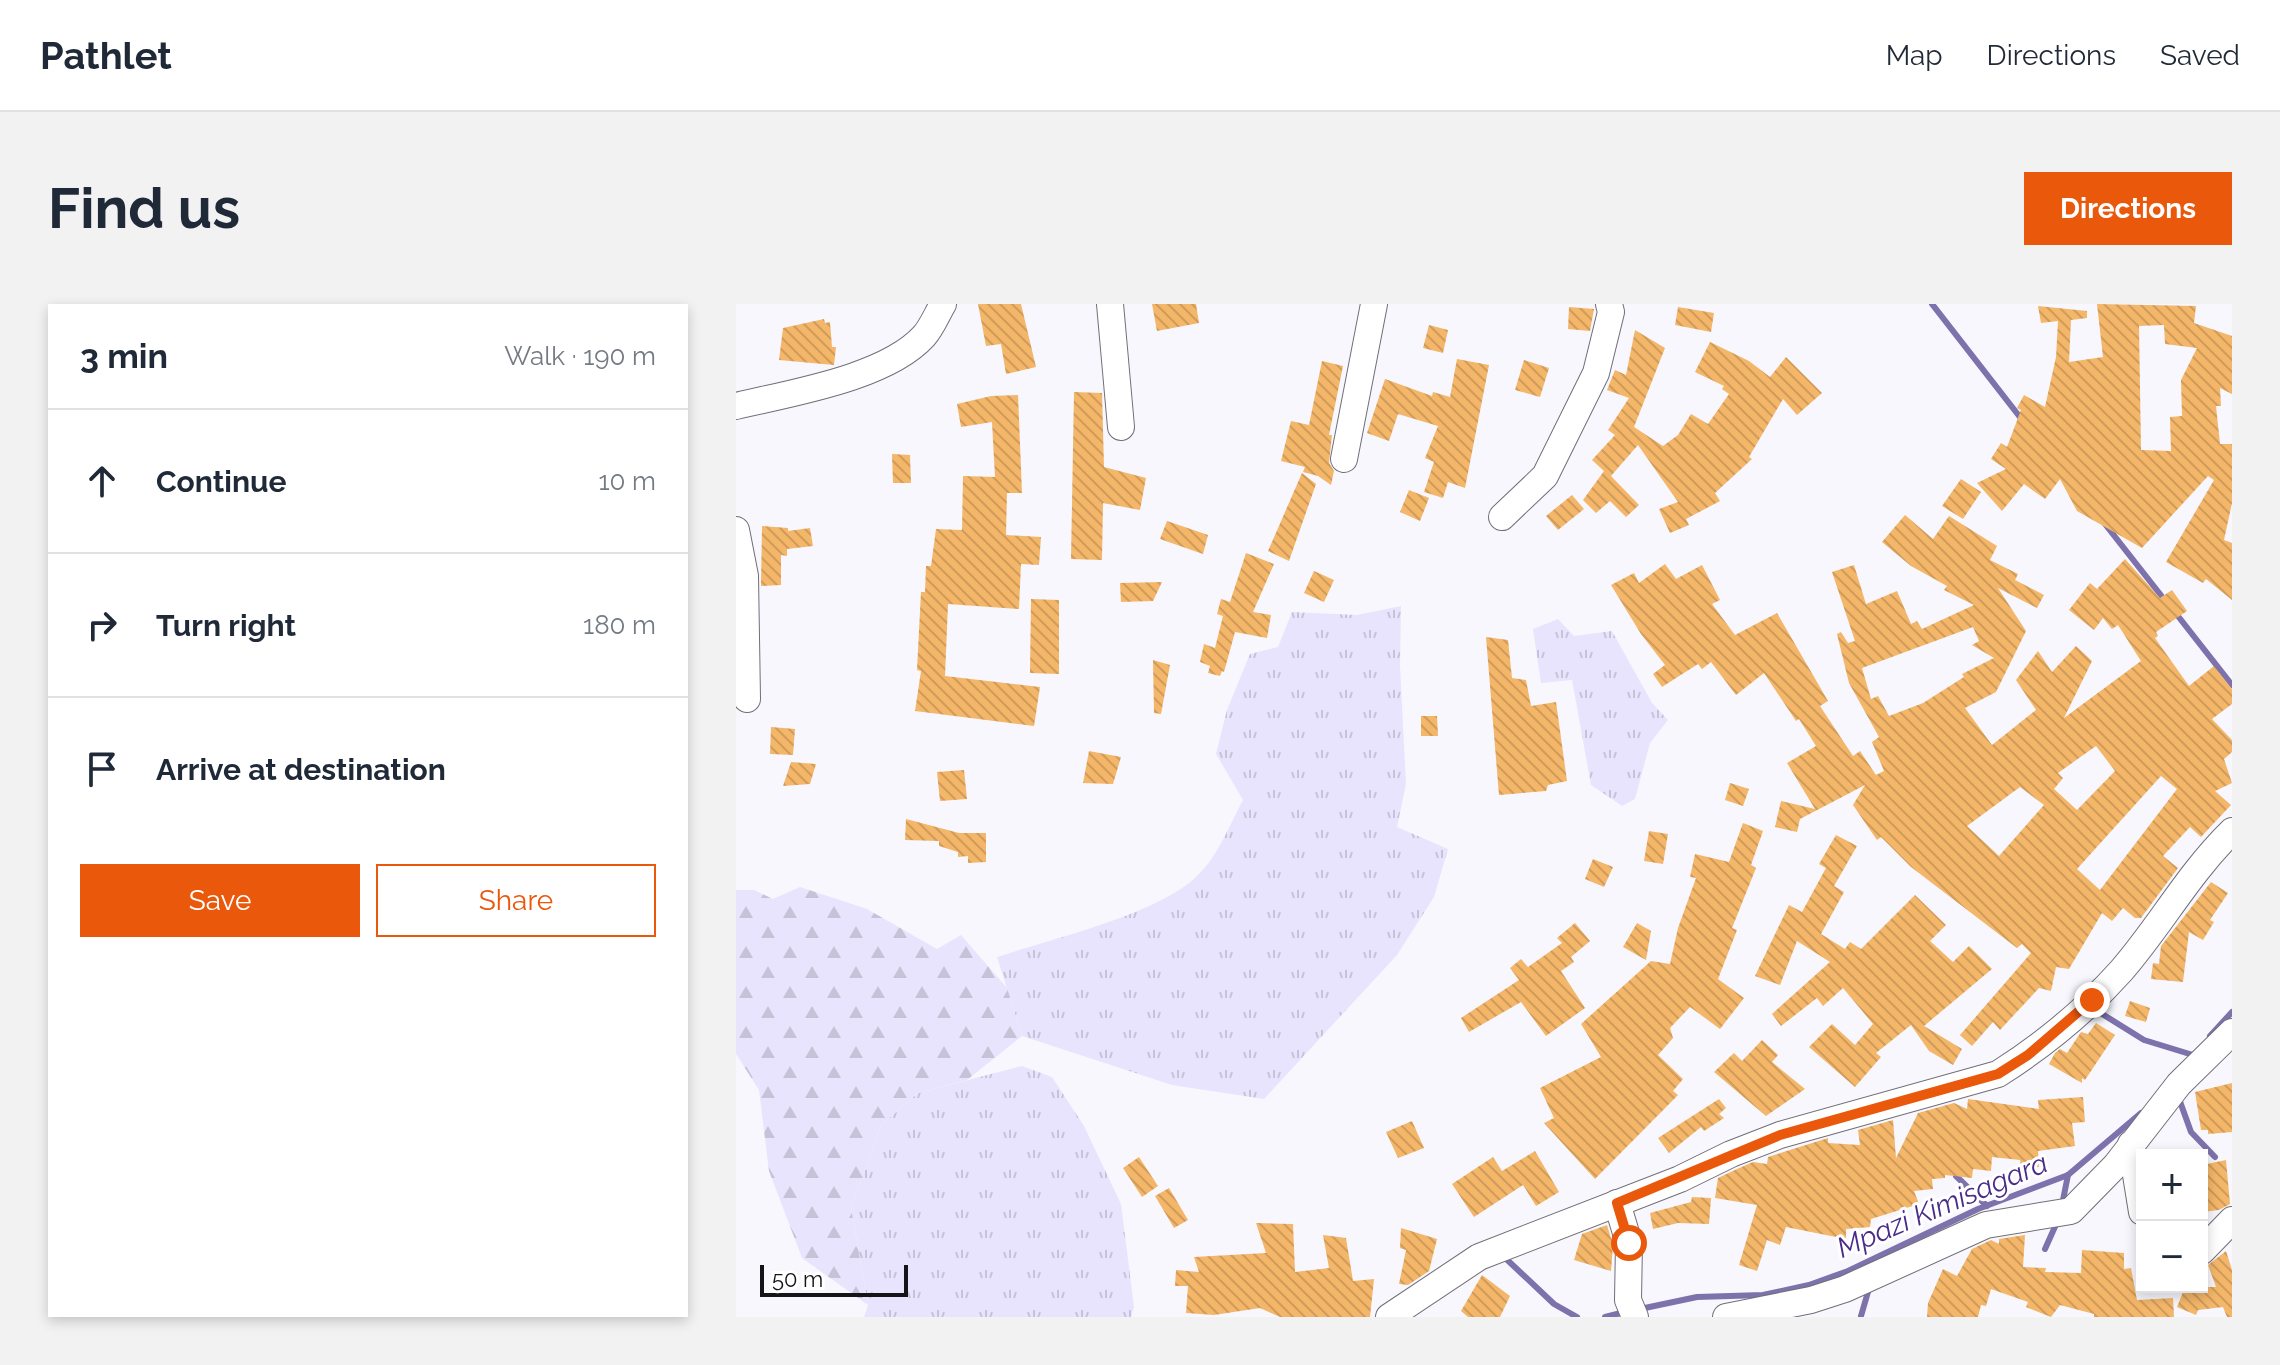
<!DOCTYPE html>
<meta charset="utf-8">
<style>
:root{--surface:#fff;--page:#f2f2f3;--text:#1f2937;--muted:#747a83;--line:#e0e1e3;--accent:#ea580c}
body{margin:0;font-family:Raleway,sans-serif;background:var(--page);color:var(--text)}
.controls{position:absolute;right:24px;bottom:24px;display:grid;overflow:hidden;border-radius:0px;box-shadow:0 4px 12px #0003}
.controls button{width:72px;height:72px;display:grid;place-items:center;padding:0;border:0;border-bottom:2px solid var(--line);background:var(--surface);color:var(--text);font:40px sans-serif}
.scale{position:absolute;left:24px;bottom:20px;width:148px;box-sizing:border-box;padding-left:8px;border:4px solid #151417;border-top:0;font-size:22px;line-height:28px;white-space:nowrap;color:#151417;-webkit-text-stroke:6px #fff;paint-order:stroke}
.stop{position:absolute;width:24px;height:24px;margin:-18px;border:6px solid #ea580c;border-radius:50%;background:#fff}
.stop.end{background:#ea580c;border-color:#fff;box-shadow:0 2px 8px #0008}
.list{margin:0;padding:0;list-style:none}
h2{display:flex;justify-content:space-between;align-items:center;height:104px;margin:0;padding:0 32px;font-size:34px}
h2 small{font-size:26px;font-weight:400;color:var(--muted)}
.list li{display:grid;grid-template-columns:52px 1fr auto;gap:24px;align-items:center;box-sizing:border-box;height:144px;padding:0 32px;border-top:2px solid var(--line)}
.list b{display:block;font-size:30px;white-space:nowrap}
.list em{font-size:26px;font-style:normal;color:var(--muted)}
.actions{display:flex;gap:16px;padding:24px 32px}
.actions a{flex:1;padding:18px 0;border:2px solid var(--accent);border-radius:0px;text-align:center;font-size:28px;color:var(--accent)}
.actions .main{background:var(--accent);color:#fff}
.icon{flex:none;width:44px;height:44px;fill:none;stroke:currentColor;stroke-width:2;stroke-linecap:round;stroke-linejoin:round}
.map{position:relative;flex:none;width:1496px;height:1013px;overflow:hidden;border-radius:0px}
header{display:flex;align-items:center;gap:48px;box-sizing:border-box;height:112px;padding:0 40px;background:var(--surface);border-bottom:2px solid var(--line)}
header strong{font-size:38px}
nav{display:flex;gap:44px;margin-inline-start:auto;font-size:28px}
.intro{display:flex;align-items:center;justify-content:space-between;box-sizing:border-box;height:192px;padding:0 48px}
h1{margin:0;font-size:56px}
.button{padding:20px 36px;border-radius:0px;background:var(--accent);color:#fff;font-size:28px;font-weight:700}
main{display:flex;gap:48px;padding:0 48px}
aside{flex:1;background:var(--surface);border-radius:0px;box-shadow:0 4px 12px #0003}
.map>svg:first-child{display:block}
</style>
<header>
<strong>Pathlet</strong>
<nav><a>Map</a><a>Directions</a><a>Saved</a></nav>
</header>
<div class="intro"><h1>Find us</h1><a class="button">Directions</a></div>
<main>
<aside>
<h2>3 min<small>Walk · 190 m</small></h2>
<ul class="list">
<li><svg class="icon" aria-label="ahead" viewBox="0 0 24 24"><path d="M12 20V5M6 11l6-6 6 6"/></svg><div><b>Continue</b></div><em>10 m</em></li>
<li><svg class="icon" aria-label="right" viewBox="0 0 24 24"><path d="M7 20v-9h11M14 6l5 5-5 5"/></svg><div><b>Turn right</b></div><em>180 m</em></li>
<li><svg class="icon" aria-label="arrive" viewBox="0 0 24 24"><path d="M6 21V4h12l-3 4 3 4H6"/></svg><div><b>Arrive at destination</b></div></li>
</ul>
<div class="actions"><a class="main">Save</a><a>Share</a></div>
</aside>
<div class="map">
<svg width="1496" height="1013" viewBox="0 0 1496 1013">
<defs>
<pattern id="grass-tufts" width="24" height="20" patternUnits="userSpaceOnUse" patternTransform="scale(2)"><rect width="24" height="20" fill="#e8e4fd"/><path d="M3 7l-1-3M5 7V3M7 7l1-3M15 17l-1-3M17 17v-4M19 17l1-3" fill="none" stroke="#c6c3d8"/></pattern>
<pattern id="forest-firs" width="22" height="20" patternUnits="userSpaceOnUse" patternTransform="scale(2)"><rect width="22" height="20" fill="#e8e4fd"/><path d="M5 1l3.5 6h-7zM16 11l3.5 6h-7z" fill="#c6c3d8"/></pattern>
<pattern id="building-back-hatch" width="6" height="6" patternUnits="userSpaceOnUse" patternTransform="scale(2)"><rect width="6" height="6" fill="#f4b669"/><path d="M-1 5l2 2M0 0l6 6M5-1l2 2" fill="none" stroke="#d09c5a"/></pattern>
</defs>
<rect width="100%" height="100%" fill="#f8f7fe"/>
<g fill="url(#grass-tufts)">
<path d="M 665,302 L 664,362 L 670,480 L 661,523 L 712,545 L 698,593 L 661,651 L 528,795 L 436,781 L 286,732 L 261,653 C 315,635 424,610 462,571 C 482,552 494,520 507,496 L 480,450 L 491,406 L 514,350 L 542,343 L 556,308 L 621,311 Z"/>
<path d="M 822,315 L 838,332 L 876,327 L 916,399 L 932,416 L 914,439 L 899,495 L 886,502 L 855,481 L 836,376 L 805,379 L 797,325 Z"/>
<path d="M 286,762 L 316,773 L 348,822 L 385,900 L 398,1003 L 395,1013 L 128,1013 L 132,1001 L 115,903 L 145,821 L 182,789 Z"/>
</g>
<path fill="url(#forest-firs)" d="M 64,583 L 131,605 L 201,645 L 225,631 L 271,684 L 286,732 L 231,776 L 182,789 L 145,821 L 115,903 L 132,1001 L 66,954 L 33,867 L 23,786 L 0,750 L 0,586 L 18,586 L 37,595 Z"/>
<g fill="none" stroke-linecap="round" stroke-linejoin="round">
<g stroke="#7e72ac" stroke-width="6">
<path d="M 1196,0 L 1287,117"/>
<path d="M 1369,220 L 1431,299"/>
<path d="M 1438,307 L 1496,381"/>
<path d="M 1363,708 L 1408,736 L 1457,751"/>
<path d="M 1474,732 L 1496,708"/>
<path d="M 1442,792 L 1455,828 L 1479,853"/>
<path d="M 1220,872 L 1251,902"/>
<path d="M 1326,901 L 1332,871"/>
<path d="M 1309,945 L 1322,916"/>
<path d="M 766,951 L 818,1000 L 841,1013"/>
<path d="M 904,1005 L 961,993 L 1027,991 L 1073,981 L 1112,967 L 1242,905 L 1332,871 L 1405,809"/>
<path d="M 1125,1012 L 1134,981"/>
<path d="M 869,1013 L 889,1008"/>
</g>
</g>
<g fill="url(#building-back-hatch)" fill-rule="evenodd">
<path d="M 242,0 L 285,0 L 300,63 L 270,70 L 265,40 L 250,42 Z"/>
<path d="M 416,0 L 460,0 L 463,19 L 421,27 Z"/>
<path d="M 1361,0 L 1460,2 L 1458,19 L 1496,32 L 1496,90 L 1484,84 L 1485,102 L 1480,102 L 1484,140 L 1496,140 L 1496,199 L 1488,236 L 1496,239 L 1496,296 L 1470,275 L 1467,279 L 1430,258 L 1478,176 L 1472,172 L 1406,244 L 1341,207 L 1324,175 L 1309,195 L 1288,180 L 1266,207 L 1241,179 L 1270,165 L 1255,155 L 1265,139 L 1271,143 L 1285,106 L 1281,104 L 1288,91 L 1309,103 L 1320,53 L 1322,17 L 1305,19 L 1302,2 L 1351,7 L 1351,14 L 1335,16 L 1333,58 L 1367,53 ZM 1428,21 L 1429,40 L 1461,44 L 1445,76 L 1446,112 L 1434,113 L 1435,147 L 1405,146 L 1403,22 Z"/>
<path d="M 833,3 L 858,5 L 854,27 L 832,25 Z"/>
<path d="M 942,3 L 978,9 L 975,28 L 939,21 Z"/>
<path d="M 88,15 L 89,19 L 94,18 L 96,43 L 100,43 L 98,61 L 43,56 L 47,24 Z"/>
<path d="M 693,21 L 712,26 L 707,49 L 687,44 Z"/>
<path d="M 899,26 L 929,44 L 898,123 L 927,142 L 942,131 L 955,110 L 972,120 L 993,90 L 986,85 L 988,82 L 959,68 L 974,38 L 1013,57 L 1034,73 L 1050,53 L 1086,89 L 1061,111 L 1047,95 L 1013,153 L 1016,155 L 979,189 L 984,197 L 950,215 L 953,221 L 934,229 L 923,205 L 942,198 L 902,141 L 875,172 L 903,201 L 890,213 L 874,197 L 860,209 L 847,196 L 868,167 L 856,156 L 879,131 L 872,126 L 893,94 L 871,86 L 879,66 L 890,71 Z"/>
<path d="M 721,55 L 753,61 L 729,184 L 712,178 L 707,194 L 688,188 L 698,158 L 689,154 L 702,122 L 662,110 L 653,137 L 631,129 L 649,75 L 696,92 L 697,88 L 714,93 Z"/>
<path d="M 788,56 L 813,64 L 804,93 L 779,86 Z"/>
<path d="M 586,57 L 607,62 L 593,131 L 596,131 L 593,159 L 598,167 L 595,181 L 582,172 L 567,168 L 569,163 L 545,157 L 555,117 L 573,121 Z"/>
<path d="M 338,88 L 366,89 L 368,163 L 410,174 L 404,206 L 367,199 L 366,256 L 335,255 Z"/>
<path d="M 282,91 L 286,189 L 271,189 L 270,231 L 305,233 L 303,261 L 285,260 L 283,305 L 212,300 L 209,372 L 304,383 L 298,422 L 179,407 L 185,367 L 181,366 L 185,288 L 189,288 L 190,262 L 195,262 L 200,225 L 226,226 L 227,172 L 259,173 L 256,118 L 225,123 L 221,100 L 255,92 Z"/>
<path d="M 156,150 L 174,151 L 175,179 L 157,179 Z"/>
<path d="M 566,169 L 580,180 L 553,257 L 532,247 Z"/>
<path d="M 1225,175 L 1245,188 L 1227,215 L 1206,202 Z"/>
<path d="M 673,186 L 693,194 L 684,217 L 664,208 Z"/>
<path d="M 836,191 L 848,205 L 822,226 L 810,212 Z"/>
<path d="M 1169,211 L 1197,235 L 1213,212 L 1261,242 L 1254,256 L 1282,270 L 1279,276 L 1308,291 L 1301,304 L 1262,284 L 1290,327 L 1260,388 L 1229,404 L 1256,441 L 1300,406 L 1280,376 L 1302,347 L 1316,368 L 1340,342 L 1356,357 L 1328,414 L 1405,357 L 1382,321 L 1376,325 L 1367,314 L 1358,326 L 1333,306 L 1354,279 L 1361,285 L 1389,255 L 1424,294 L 1436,286 L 1451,307 L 1420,328 L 1422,332 L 1419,334 L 1453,382 L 1478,362 L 1496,385 L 1496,400 L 1476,415 L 1496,436 L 1496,448 L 1488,455 L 1496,479 L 1479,487 L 1495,501 L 1465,533 L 1454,523 L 1427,552 L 1442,564 L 1405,614 L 1399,614 L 1387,604 L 1376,617 L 1366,609 L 1333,665 L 1320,663 L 1315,687 L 1303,684 L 1264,726 L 1257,718 L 1236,742 L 1224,731 L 1295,649 L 1286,640 L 1281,644 L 1175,563 L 1145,533 L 1141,536 L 1117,501 L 1129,481 L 1064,515 L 1061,528 L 1039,523 L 1045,497 L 1079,505 L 1051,459 L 1080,442 L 1063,415 L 1060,417 L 1028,369 L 1000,391 L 975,358 L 966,365 L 962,360 L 926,383 L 917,370 L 929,361 L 905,330 L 875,281 L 898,269 L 903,279 L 929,260 L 940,275 L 966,261 L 984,296 L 976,300 L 999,331 L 1041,309 L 1092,397 L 1084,402 L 1117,452 L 1124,447 L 1140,471 L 1148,467 L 1136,438 L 1143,433 L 1113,379 L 1101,330 L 1105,328 L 1112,339 L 1119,337 L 1096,268 L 1118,261 L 1130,300 L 1161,287 L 1175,320 L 1181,317 L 1186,325 L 1238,301 L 1208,286 L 1211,282 L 1175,262 L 1146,238 ZM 1237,323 L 1243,337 L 1236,341 L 1258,354 L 1226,370 L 1228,373 L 1187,399 L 1153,412 L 1142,392 L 1135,395 L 1126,364 ZM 1360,442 L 1379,467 L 1341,506 L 1318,485 L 1327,474 L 1322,469 ZM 1425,472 L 1441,485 L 1364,586 L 1341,565 ZM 1284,483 L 1308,501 L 1263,552 L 1231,522 Z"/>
<path d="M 431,217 L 472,231 L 467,250 L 424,235 Z"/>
<path d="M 26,222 L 52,224 L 52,227 L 74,224 L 77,242 L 51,245 L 51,252 L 45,251 L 45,281 L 25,282 Z"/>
<path d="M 510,249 L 538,260 L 517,308 L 535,311 L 531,334 L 499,328 L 488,368 L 486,367 L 484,372 L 472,369 L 474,362 L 464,358 L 468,340 L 479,344 L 487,312 L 481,310 L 485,295 L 494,298 Z"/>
<path d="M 578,267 L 598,276 L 588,298 L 568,289 Z"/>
<path d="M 426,278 L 417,297 L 385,298 L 384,279 Z"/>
<path d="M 295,295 L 323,296 L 323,370 L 294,369 Z"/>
<path d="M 750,333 L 772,336 L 776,374 L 790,376 L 795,402 L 820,398 L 831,477 L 812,481 L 810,487 L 763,491 Z"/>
<path d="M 417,356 L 434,361 L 425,410 L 418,409 Z"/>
<path d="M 685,412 L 701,412 L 702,432 L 685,432 Z"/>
<path d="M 35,423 L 59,425 L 57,451 L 34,450 Z"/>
<path d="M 353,447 L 385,453 L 377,480 L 347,479 Z"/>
<path d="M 55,458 L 80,460 L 74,480 L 47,482 Z"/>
<path d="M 228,466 L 231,495 L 204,497 L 201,468 Z"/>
<path d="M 994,479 L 1013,485 L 1007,502 L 989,496 Z"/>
<path d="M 170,515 L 223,529 L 250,529 L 250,558 L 232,559 L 232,552 L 222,553 L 222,548 L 203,542 L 203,537 L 169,536 Z"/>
<path d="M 1007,519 L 1027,527 L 1015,561 L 1020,564 L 996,624 L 1001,626 L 982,675 L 1008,694 L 984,725 L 954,703 L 934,724 L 937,734 L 922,751 L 947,775 L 937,787 L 942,791 L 859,875 L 808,819 L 818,814 L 804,784 L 865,753 L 845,720 L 915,657 L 934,660 L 942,624 L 960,574 L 954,573 L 959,550 L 993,558 Z"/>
<path d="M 913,527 L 932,530 L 927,560 L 908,557 Z"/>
<path d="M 1100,531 L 1121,542 L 1098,582 L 1108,588 L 1085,630 L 1109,645 L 1114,638 L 1125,645 L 1179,591 L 1210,621 L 1194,637 L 1217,658 L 1233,642 L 1256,665 L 1188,722 L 1226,745 L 1217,761 L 1193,747 L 1175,721 L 1140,749 L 1145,753 L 1119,783 L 1073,743 L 1096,720 L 1119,741 L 1137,720 L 1107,684 L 1087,702 L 1081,694 L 1045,722 L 1036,710 L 1094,658 L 1061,637 L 1044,681 L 1019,672 L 1053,601 L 1066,608 L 1090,564 L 1083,560 Z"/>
<path d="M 857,555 L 877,563 L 868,583 L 849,575 Z"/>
<path d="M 1475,578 L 1492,589 L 1474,616 L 1478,618 L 1467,636 L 1453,628 L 1447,678 L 1415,675 L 1417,659 L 1423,660 L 1425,642 Z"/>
<path d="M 839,619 L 854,637 L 835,653 L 838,658 L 825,667 L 849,704 L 810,732 L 785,698 L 733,728 L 725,714 L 783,676 L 774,664 L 785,655 L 792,663 L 826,639 L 821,634 Z"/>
<path d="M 901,619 L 915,627 L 910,656 L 887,643 Z"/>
<path d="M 1394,697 L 1414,704 L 1410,718 L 1389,712 Z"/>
<path d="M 1360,719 L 1379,731 L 1349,776 L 1346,774 L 1346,779 L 1313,760 L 1319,749 L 1324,745 L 1331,749 L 1345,728 L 1352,730 Z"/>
<path d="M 1026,736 L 1042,751 L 1036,758 L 1069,785 L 1030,812 L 978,768 L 998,749 L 1006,757 Z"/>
<path d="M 1496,779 L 1496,828 L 1472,830 L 1472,826 L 1465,826 L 1459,788 Z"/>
<path d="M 1347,793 L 1349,818 L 1336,819 L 1339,842 L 1302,847 L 1303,863 L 1285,864 L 1284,856 L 1256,853 L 1255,867 L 1237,865 L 1236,874 L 1209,871 L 1209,874 L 1196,875 L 1197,885 L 1178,887 L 1183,900 L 1135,915 L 1134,923 L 1110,925 L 1110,935 L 1050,923 L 1044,941 L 1031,936 L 1021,967 L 1003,961 L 1021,901 L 979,894 L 982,874 L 1001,865 L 1017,858 L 1031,860 L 1032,853 L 1092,834 L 1092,839 L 1124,841 L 1122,826 L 1157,816 L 1160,854 L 1182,809 L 1218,799 L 1231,805 L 1232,795 L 1303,805 L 1302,796 Z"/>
<path d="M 983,795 L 990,804 L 983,810 L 988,814 L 968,827 L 965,823 L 933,849 L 922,834 Z"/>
<path d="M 676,817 L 688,844 L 662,854 L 650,828 Z"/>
<path d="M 799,847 L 823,888 L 800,902 L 787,881 L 738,913 L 716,880 L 757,853 L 766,867 Z"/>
<path d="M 403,853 L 422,882 L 406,893 L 387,864 Z"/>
<path d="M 1490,856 L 1494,900 L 1483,906 L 1466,908 L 1466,861 Z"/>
<path d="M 433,884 L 452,916 L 438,924 L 419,892 Z"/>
<path d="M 956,893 L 975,894 L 973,920 L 942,919 L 917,925 L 914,909 L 955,898 Z"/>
<path d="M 520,919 L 557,920 L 559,968 L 593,964 L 587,931 L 610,934 L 617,977 L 638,975 L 634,1013 L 544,1013 L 524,1004 L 478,1011 L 450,1009 L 452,982 L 439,982 L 440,966 L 463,968 L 458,953 L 530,949 Z"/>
<path d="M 871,921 L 877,941 L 875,967 L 838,956 L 846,930 Z"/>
<path d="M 665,924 L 701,935 L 693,967 L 672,981 L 663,980 L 670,946 L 664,944 Z"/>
<path d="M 1289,931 L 1287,963 L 1310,964 L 1309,968 L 1345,969 L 1346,946 L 1388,949 L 1388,965 L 1395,964 L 1401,996 L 1437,994 L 1438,1013 L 1358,1013 L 1358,1010 L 1324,1001 L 1315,1013 L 1290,1003 L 1292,998 L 1255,985 L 1250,1002 L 1245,1001 L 1242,1013 L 1191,1013 L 1192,999 L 1207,965 L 1221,972 L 1236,945 L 1255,936 L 1263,940 L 1263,935 Z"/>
<path d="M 1490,947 L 1496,966 L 1496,1013 L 1491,1013 L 1487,1003 L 1462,1006 L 1460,1011 L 1441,1003 L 1449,983 L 1480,983 L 1472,961 Z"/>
<path d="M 746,971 L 774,992 L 764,1013 L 732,1013 L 725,1007 Z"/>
</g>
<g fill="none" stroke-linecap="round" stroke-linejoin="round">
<g stroke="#706f78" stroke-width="28">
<g id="minor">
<path d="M 374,0 L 385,123"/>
<path d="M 0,102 C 54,89 150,74 188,32 C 196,23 201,10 207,0"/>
<path d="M 608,155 L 638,0"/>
<path d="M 766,213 L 809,172 L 860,69 L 875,8 L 873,0"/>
<path d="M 0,226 L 9,272 L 11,395"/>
<path d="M 1395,840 L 1406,908"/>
<path d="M 881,899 L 893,939 L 892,996 L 899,1013"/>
<path d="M 1466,947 L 1496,916"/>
<path d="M 653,1013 L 743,953 L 944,875 L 995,850 L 1044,831 L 1262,770 C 1306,742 1350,706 1385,667 C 1425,621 1452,570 1496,527"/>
<path d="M 990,1013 L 1075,996 L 1109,985 L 1250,921 L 1335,907 L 1380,861 L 1443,780 L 1496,728"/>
</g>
</g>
<use href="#minor" stroke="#fff" stroke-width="26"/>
</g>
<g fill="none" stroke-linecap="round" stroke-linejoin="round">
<path stroke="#ea580c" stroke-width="10" d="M 893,939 L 881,899 L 1044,831 L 1262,770 L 1292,751 L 1356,696"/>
</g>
<g text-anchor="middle" stroke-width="6" stroke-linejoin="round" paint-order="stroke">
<g font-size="28" font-style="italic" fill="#492b89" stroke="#fff">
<text transform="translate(1206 901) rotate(-23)" y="10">Mpazi Kimisagara</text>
</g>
</g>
</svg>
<div class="controls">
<button>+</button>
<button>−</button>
</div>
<div class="scale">50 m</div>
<div class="stop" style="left:893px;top:939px"></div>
<div class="stop end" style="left:1356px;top:696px"></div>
</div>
</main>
